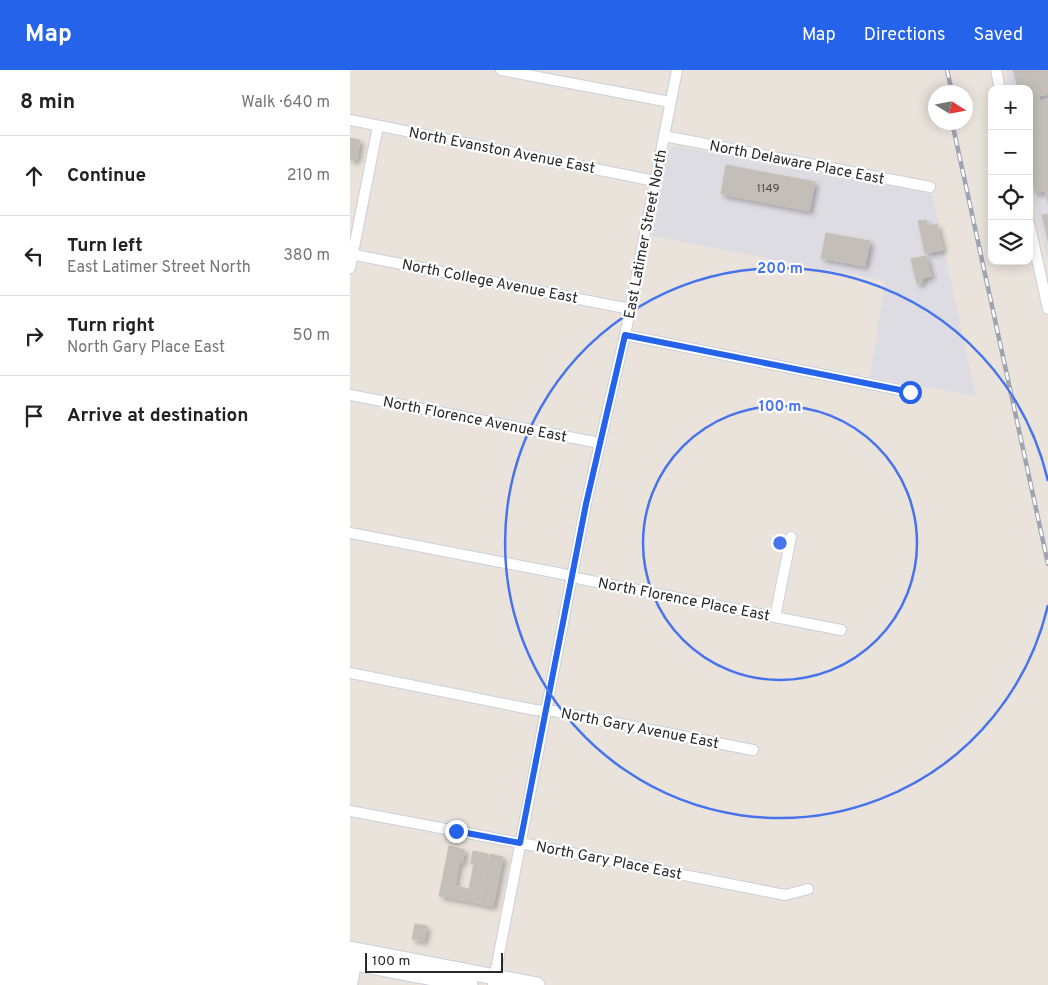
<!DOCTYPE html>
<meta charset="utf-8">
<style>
:root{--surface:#fff;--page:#f2f2f2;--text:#222;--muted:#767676;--line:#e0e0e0;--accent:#2563eb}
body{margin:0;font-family:Overpass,sans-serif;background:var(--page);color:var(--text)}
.controls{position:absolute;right:15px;top:15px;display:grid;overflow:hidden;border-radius:10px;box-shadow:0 2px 12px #0003}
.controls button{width:45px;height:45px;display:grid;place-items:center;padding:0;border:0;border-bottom:1px solid var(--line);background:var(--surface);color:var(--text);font:25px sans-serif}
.compass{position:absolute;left:578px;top:15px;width:45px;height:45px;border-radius:50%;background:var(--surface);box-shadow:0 2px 12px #0003;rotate:101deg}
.scale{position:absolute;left:15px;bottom:12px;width:138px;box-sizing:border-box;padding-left:5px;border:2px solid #292929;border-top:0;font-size:14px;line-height:18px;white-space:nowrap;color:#292929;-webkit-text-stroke:4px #fff;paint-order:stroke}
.stop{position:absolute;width:15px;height:15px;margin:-11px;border:4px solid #2563eb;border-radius:50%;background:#fff}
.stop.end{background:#2563eb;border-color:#fff;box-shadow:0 1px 5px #0008}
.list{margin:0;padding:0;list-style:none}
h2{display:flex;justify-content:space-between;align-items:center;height:65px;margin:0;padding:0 20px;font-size:21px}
h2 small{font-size:16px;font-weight:400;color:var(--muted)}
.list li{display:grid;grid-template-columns:32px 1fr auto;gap:15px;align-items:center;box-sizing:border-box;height:80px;padding:0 20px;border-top:1px solid var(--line)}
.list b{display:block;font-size:19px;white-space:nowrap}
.list p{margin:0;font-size:16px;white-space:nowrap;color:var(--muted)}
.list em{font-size:16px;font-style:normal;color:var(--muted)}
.icon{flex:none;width:28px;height:28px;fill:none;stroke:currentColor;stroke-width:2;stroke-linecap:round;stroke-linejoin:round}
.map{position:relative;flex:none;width:698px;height:915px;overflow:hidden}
header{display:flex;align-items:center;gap:30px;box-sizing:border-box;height:70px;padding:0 25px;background:var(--accent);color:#fff}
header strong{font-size:24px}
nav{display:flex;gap:28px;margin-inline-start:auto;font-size:18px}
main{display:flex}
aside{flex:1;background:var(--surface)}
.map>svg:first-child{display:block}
</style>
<header>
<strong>Map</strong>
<nav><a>Map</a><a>Directions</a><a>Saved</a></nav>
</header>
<main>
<aside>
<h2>8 min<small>Walk · 640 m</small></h2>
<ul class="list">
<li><svg class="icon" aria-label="ahead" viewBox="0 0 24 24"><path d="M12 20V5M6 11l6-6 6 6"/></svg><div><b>Continue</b></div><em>210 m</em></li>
<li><svg class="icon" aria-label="left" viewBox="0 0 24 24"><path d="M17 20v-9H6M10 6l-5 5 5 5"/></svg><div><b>Turn left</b><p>East Latimer Street North</p></div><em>380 m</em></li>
<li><svg class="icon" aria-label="right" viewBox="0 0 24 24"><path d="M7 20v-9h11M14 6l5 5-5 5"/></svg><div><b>Turn right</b><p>North Gary Place East</p></div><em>50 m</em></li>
<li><svg class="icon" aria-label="arrive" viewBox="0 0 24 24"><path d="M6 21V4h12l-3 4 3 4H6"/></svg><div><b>Arrive at destination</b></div></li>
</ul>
</aside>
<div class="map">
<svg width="698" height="915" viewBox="0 0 698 915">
<defs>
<filter id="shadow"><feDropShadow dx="3.5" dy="3.5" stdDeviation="2.5" flood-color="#0004"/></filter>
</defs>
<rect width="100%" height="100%" fill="#eae3dc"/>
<g fill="#dedce3">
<path d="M 656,0 L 698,0 L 698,193 L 679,107 L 679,19 L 660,19 Z"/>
<path d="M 325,76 L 582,124 L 626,326 L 520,307 L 535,211 L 302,166 L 317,82 Z"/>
</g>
<g fill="#c3beb7" stroke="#c5bfb6" filter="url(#shadow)">
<path d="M 663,0 L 697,0 L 698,7 L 698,24 L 689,26 L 690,31 L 696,30 L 697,32 L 698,32 L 698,132 L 695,121 L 685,123 L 679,97 L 679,19 L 665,19 L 668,18 Z"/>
<path d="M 0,68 L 10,70 L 7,89 L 5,88 L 4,91 L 0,90 Z"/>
<path d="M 376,95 L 465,112 L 459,141 L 371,124 Z"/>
<path d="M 698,144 L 698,170 L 692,145 Z"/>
<path d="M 576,150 L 578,156 L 587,154 L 593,180 L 575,183 L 568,151 Z"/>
<path d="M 476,163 L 520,171 L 515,196 L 471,188 Z"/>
<path d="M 576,186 L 581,206 L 572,209 L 573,212 L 567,214 L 561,189 Z"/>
<path d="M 99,776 L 115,780 L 112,793 L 109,792 L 105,816 L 119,819 L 124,794 L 121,794 L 123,781 L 138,784 L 129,833 L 89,826 Z"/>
<path d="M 140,784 L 153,787 L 143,836 L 130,834 Z"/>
<path d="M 65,854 L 77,856 L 74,871 L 62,869 Z"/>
</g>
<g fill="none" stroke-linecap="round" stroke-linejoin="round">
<g stroke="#cacfda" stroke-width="12">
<g id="minor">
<path d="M 151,0 L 320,32"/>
<path d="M 646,0 L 650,19"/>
<path d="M 0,50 L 305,111"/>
<path d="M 314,66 L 580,117"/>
<path d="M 679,152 L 698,239"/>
<path d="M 0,184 L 280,239"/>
<path d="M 0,198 L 28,56"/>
<path d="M 275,265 L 560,322"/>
<path d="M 0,325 L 250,373"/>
<path d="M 0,463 L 213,504 L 231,509 L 491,560"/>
<path d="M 425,547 L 441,467"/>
<path d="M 0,603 L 185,640 L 204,641 L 403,680"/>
<path d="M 0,741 L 181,775 L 435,825 L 458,819"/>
<path d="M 2,915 L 7,889"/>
<path d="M 143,915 L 236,434 L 275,265 L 327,0"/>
</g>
</g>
<g stroke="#cacfda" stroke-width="17">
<g id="secondary">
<path d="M 0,879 L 187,915"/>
<path d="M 0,892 L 120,915"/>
</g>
</g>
<use href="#minor" stroke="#fff" stroke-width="10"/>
<use href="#secondary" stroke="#fff" stroke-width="15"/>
<g stroke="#9fa3b2" stroke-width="4.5">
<g id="rail">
<path d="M 597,0 L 602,22"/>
<path d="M 602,52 L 698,494"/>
</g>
</g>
<use href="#rail" stroke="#fff" stroke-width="2.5" stroke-dasharray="8" stroke-linecap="butt"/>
</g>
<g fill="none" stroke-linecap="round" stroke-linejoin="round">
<path stroke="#2563eb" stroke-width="6" d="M 106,761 L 170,773 L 236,434 L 275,265 L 560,322"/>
</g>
<g fill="none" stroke="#4773ec" stroke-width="2.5">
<circle cx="430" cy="473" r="137"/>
<path d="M698 535A275 275 0 1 1 698 411"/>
</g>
<g text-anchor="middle" stroke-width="4.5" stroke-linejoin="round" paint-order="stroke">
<g font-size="12" fill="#504e4c">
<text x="418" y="122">1149</text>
</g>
<g font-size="15" fill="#292929" stroke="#fff">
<text transform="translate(152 80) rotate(11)" y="5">North Evanston Avenue East</text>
<text transform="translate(447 92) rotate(11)" y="5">North Delaware Place East</text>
<text transform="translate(295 164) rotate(-79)" y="5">East Latimer Street North</text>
<text transform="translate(140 211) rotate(11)" y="5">North College Avenue East</text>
<text transform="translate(125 349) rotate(11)" y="5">North Florence Avenue East</text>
<text transform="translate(334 529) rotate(11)" y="5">North Florence Place East</text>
<text transform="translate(290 658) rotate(11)" y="5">North Gary Avenue East</text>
<text transform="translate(259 790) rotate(11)" y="5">North Gary Place East</text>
</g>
</g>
<circle cx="430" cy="473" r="8" fill="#4773ec" stroke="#fff" stroke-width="2.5"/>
<g font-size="15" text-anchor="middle" font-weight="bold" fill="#4773ec" stroke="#fff" stroke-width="4.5" stroke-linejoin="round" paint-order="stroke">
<text x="430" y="203">200 m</text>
<text x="430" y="341">100 m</text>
</g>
</svg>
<div class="controls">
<button>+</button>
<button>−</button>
<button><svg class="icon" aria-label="locate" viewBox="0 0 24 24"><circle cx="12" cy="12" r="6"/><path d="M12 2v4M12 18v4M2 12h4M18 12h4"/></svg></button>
<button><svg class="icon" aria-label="layers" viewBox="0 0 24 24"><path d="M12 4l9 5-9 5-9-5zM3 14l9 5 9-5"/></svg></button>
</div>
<svg class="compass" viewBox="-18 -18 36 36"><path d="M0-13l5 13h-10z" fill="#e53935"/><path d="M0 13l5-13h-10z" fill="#767676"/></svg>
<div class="scale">100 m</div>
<div class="stop" style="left:560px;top:322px"></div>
<div class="stop end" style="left:106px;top:761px"></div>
</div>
</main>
